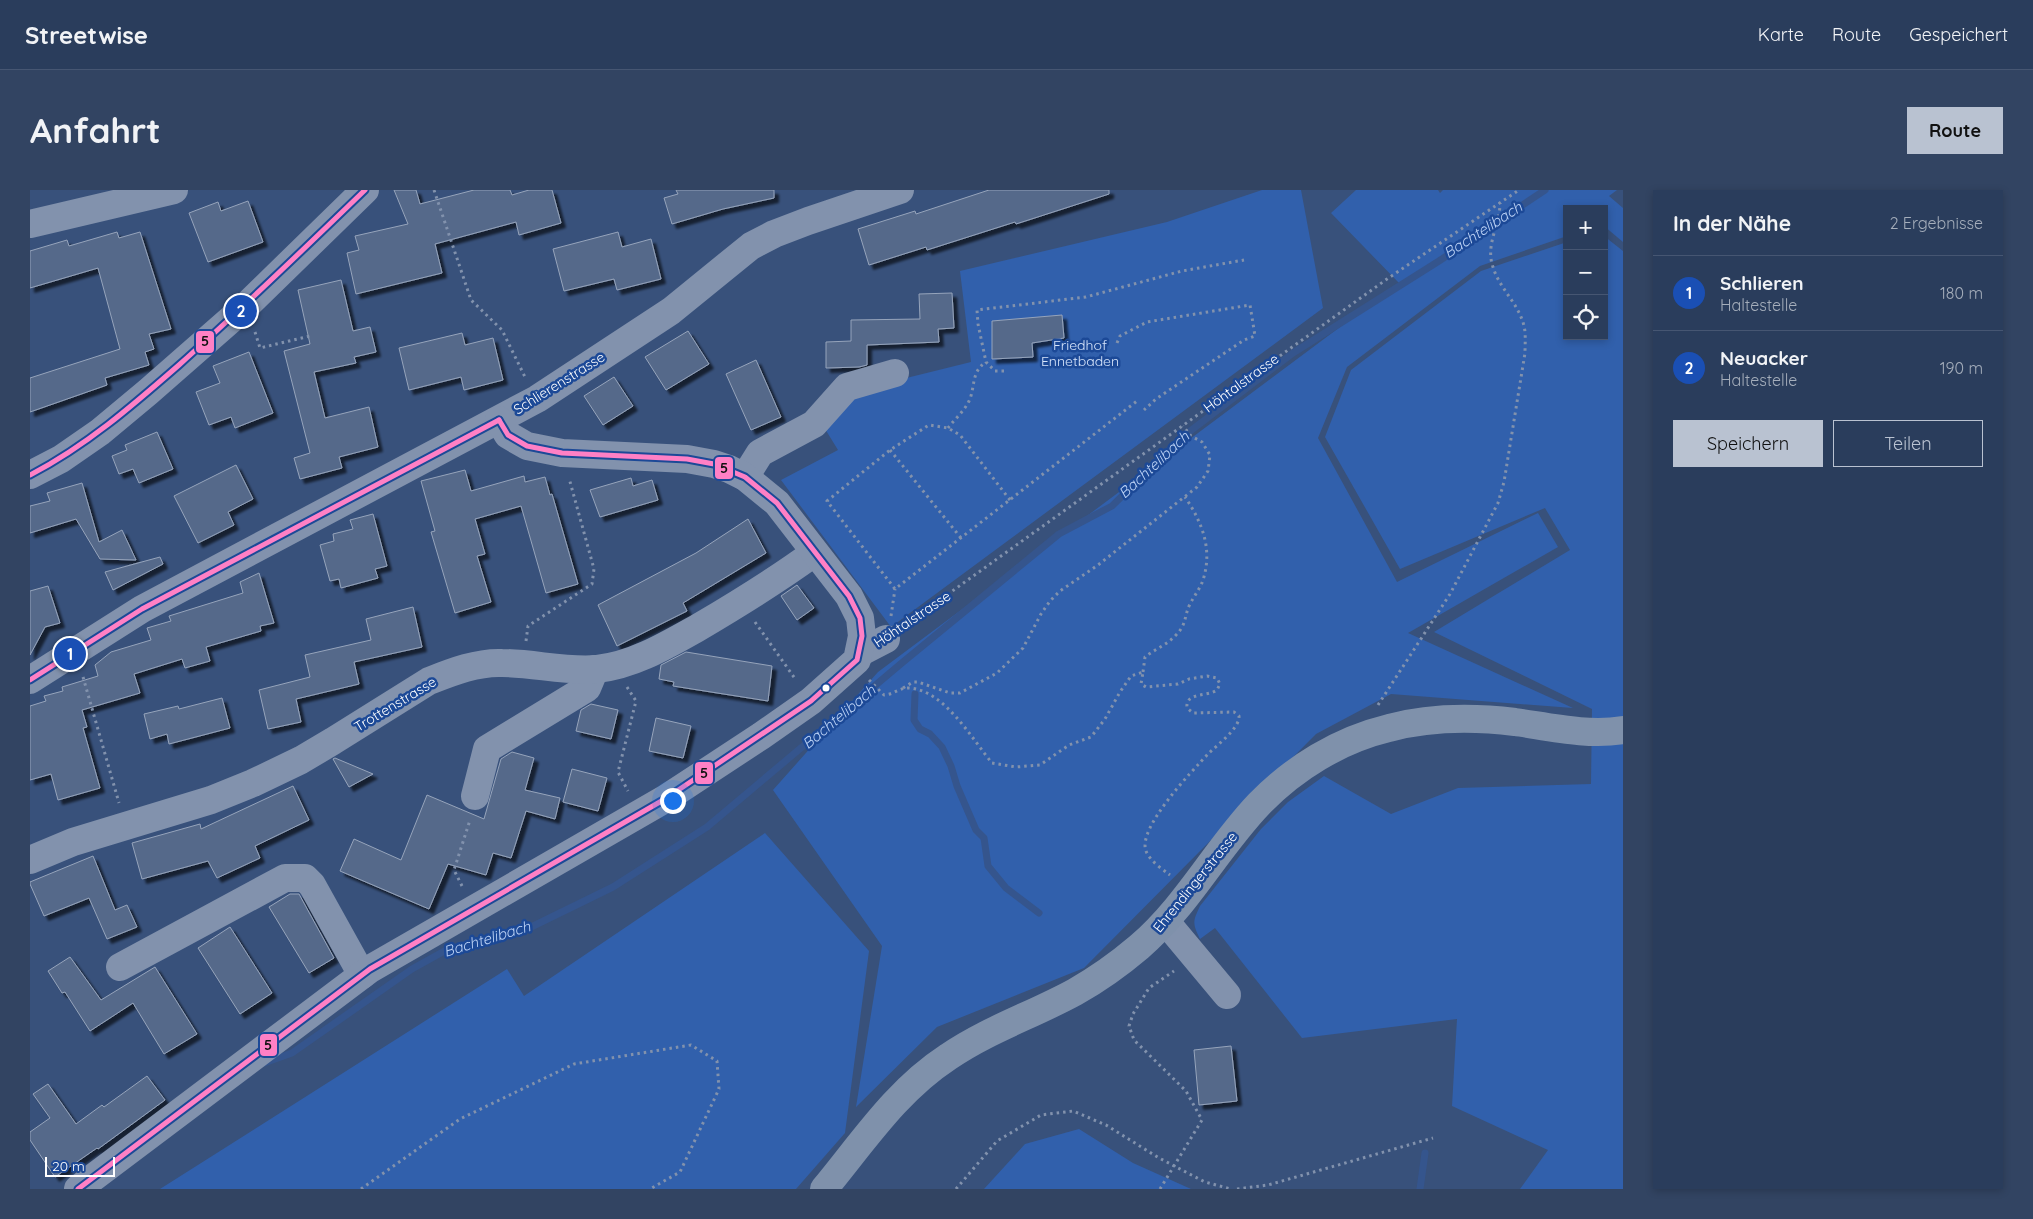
<!DOCTYPE html>
<html lang="de">
<meta charset="utf-8">
<style>
:root{--surface:#2a3d5c;--page:#324462;--text:#f1f3f6;--muted:#a5aebb;--line:#465672;--accent:#b9c2d1}
body{margin:0;font-family:Quicksand,sans-serif;background:var(--page);color:var(--text)}
.controls{position:absolute;right:15px;top:15px;display:grid;overflow:hidden;border-radius:0px;box-shadow:0 2px 8px #0003}
.controls button{width:45px;height:45px;display:grid;place-items:center;padding:0;border:0;border-bottom:1px solid var(--line);background:var(--surface);color:var(--text);font:25px sans-serif}
.scale{position:absolute;left:15px;bottom:12px;width:70px;box-sizing:border-box;padding-left:5px;border:2px solid #fff;border-top:0;font-size:14px;line-height:18px;white-space:nowrap;color:#fff;-webkit-text-stroke:4px #1c4997;paint-order:stroke}
.you{position:absolute;left:642px;top:610px;width:18px;height:18px;margin:-12px;border:4px solid #fff;border-radius:50%;background:#1a73e8;box-shadow:0 0 0 8px #1a73e833}
.badge{display:grid;place-items:center;width:32px;height:32px;border-radius:50%;background:var(--accent);color:#fff;font-size:16px;font-weight:700}
.pin{position:absolute;translate:-50% -50%;border:2px solid #fff;box-shadow:0 1px 5px #0006}
.list{margin:0;padding:0;list-style:none}
h2{display:flex;justify-content:space-between;align-items:center;height:65px;margin:0;padding:0 20px;font-size:21px}
h2 small{font-size:16px;font-weight:400;color:var(--muted)}
.list li{display:grid;grid-template-columns:32px 1fr auto;gap:15px;align-items:center;box-sizing:border-box;height:75px;padding:0 20px;border-top:1px solid var(--line)}
.list b{display:block;font-size:19px;white-space:nowrap}
.list p{margin:0;font-size:16px;white-space:nowrap;color:var(--muted)}
.list em{font-size:16px;font-style:normal;color:var(--muted)}
.actions{display:flex;gap:10px;padding:15px 20px}
.actions a{flex:1;padding:11px 0;border:1px solid var(--accent);border-radius:0px;text-align:center;font-size:18px;color:var(--accent)}
.actions .main{background:var(--accent);color:#111}
.icon{flex:none;width:28px;height:28px;fill:none;stroke:currentColor;stroke-width:2;stroke-linecap:round;stroke-linejoin:round}
.map{position:relative;flex:none;width:1593px;height:999px;overflow:hidden;border-radius:0px}
header{display:flex;align-items:center;gap:30px;box-sizing:border-box;height:70px;padding:0 25px;background:var(--surface);border-bottom:1px solid var(--line)}
header strong{font-size:24px}
nav{display:flex;gap:28px;margin-inline-start:auto;font-size:18px}
.intro{display:flex;align-items:center;justify-content:space-between;box-sizing:border-box;height:120px;padding:0 30px}
h1{margin:0;font-size:35px}
.button{padding:12px 22px;border-radius:0px;background:var(--accent);color:#111;font-size:18px;font-weight:700}
main{display:flex;gap:30px;padding:0 30px}
aside{flex:1;background:var(--surface);border-radius:0px;box-shadow:0 2px 8px #0003}
.map>svg:first-child{display:block}
</style>
<header>
<strong>Streetwise</strong>
<nav><a>Karte</a><a>Route</a><a>Gespeichert</a></nav>
</header>
<div class="intro"><h1>Anfahrt</h1><a class="button">Route</a></div>
<main>
<div class="map">
<svg width="1593" height="999" viewBox="0 0 1593 999">
<defs>
<filter id="shadow"><feDropShadow dx="4.5" dy="4.5" stdDeviation="1" flood-color="#0009"/></filter>
</defs>
<rect width="100%" height="100%" fill="#38517b"/>
<g fill="#3160ac">
<path d="M 1232,0 L 1271,0 L 1293,118 L 861,437 L 751,290 L 808,260 L 792,234 L 832,199 L 941,172 L 930,81 L 1137,32 Z"/>
<path d="M 1326,0 L 1408,0 L 1410,3 L 1413,0 L 1587,0 L 1579,6 L 1593,18 L 1593,52 L 1574,36 L 1574,19 L 1537,19 L 1537,46 L 1450,76 L 1317,177 L 1288,248 L 1367,392 L 1508,323 L 1528,357 L 1378,443 L 1543,518 L 1361,504 L 1286,544 L 1054,778 L 907,837 L 826,917 L 852,756 L 743,600 L 848,482 L 1369,93 L 1301,23 Z"/>
<path d="M 1574,46 L 1593,61 L 1593,999 L 1490,999 L 1518,960 L 1422,916 L 1427,829 L 1272,848 L 1185,738 L 1170,749 C 1162,733 1163,731 1170,716 L 1231,639 L 1258,612 L 1294,586 L 1361,624 L 1428,598 L 1561,594 L 1562,519 L 1404,442 L 1540,360 L 1515,318 L 1370,379 L 1295,247 L 1321,180 L 1451,81 L 1537,52 L 1537,146 L 1574,146 Z"/>
<path d="M 735,643 L 839,761 L 815,943 L 766,999 L 130,999 L 477,779 L 494,806 Z"/>
<path d="M 1049,939 L 1103,973 L 1161,999 L 954,999 L 995,954 Z"/>
</g>
<g fill="none" stroke-linecap="round" stroke-linejoin="round">
<g stroke="#35558d" stroke-width="7">
<path d="M 885,504 L 884,530 L 890,539 L 900,544 L 912,557 L 921,576 L 927,596 L 946,640 L 954,648 L 958,676 L 976,698 L 1009,723"/>
<path d="M 234,873 L 262,863 L 382,779 L 418,759 L 493,741 L 583,697 L 677,637 L 873,472 L 1029,344 L 1082,316 L 1151,248 L 1263,163 L 1409,71 L 1515,0"/>
<path d="M 1390,999 L 1395,963"/>
</g>
</g>
<g fill="#55698a" stroke="#96a4bb" filter="url(#shadow)">
<path d="M 364,0 L 386,0 L 390,14 L 444,0 L 480,0 L 482,5 L 499,0 L 522,0 L 531,33 L 489,45 L 486,32 L 405,54 L 412,83 L 326,104 L 317,63 L 329,60 L 325,46 L 378,34 Z"/>
<path d="M 646,0 L 744,0 L 744,8 L 693,19 L 642,34 L 634,8 L 648,4 Z"/>
<path d="M 959,0 L 1079,0 L 1079,4 L 986,34 L 985,32 L 897,60 L 896,57 L 839,75 L 828,39 L 885,21 L 886,24 Z"/>
<path d="M 218,11 L 233,52 L 178,72 L 159,23 L 188,12 L 191,21 Z"/>
<path d="M 87,42 L 89,48 L 110,42 L 141,139 L 119,144 L 124,159 L 115,162 L 119,175 L 75,188 L 77,195 L 0,222 L 0,188 L 90,159 L 68,78 L 0,98 L 0,61 L 37,50 L 39,56 Z"/>
<path d="M 588,42 L 592,57 L 621,49 L 631,89 L 587,100 L 584,89 L 534,101 L 523,59 Z"/>
<path d="M 311,90 L 323,141 L 340,137 L 346,162 L 324,167 L 326,173 L 284,182 L 295,228 L 339,217 L 348,257 L 309,267 L 312,278 L 270,289 L 264,268 L 280,263 L 254,161 L 280,154 L 268,100 Z"/>
<path d="M 922,103 L 924,138 L 908,139 L 909,152 L 837,155 L 837,175 L 829,177 L 796,178 L 796,152 L 821,151 L 821,130 L 890,129 L 889,104 Z"/>
<path d="M 1032,125 L 1034,148 L 1002,153 L 1003,167 L 962,169 L 962,131 Z"/>
<path d="M 658,141 L 679,174 L 636,200 L 615,167 Z"/>
<path d="M 432,143 L 435,155 L 463,148 L 473,190 L 434,200 L 431,187 L 379,200 L 369,158 Z"/>
<path d="M 219,162 L 243,223 L 205,238 L 201,227 L 179,235 L 166,202 L 190,193 L 183,176 Z"/>
<path d="M 726,170 L 751,227 L 721,240 L 696,184 Z"/>
<path d="M 584,187 L 603,216 L 573,235 L 554,206 Z"/>
<path d="M 127,242 L 143,279 L 109,293 L 103,279 L 89,284 L 82,266 L 97,260 L 95,255 Z"/>
<path d="M 206,275 L 223,309 L 198,322 L 204,335 L 168,353 L 144,306 Z"/>
<path d="M 435,280 L 441,301 L 494,286 L 495,292 L 515,287 L 520,305 L 522,304 L 548,394 L 516,403 L 491,316 L 445,329 L 455,364 L 447,366 L 461,412 L 425,423 L 401,342 L 405,341 L 391,291 Z"/>
<path d="M 601,288 L 603,296 L 622,290 L 628,310 L 570,327 L 560,300 Z"/>
<path d="M 52,293 L 69,352 L 92,340 L 106,370 L 70,369 L 46,329 L 0,343 L 0,316 L 20,311 L 17,303 Z"/>
<path d="M 343,324 L 357,376 L 345,379 L 348,388 L 311,398 L 309,389 L 300,391 L 290,355 L 304,351 L 303,344 L 323,339 L 320,330 Z"/>
<path d="M 718,329 L 736,363 L 653,413 L 657,421 L 587,456 L 568,415 L 666,363 Z"/>
<path d="M 130,367 L 133,374 L 83,400 L 75,382 Z"/>
<path d="M 229,383 L 244,433 L 230,436 L 231,441 L 176,457 L 180,471 L 155,478 L 152,469 L 104,484 L 110,503 L 52,520 L 57,537 L 53,538 L 70,598 L 28,610 L 21,584 L 0,590 L 0,516 L 16,511 L 14,506 L 33,501 L 32,497 L 68,486 L 65,475 L 81,462 L 121,450 L 117,438 L 141,431 L 139,426 L 213,403 L 210,392 Z"/>
<path d="M 767,395 L 784,418 L 767,430 L 751,406 Z"/>
<path d="M 18,396 L 30,433 L 15,437 L 0,465 L 0,401 Z"/>
<path d="M 383,417 L 392,457 L 324,472 L 329,494 L 266,509 L 271,532 L 238,539 L 229,500 L 280,487 L 275,465 L 341,450 L 336,429 Z"/>
<path d="M 656,462 L 742,476 L 738,511 L 643,496 L 644,492 L 629,489 L 631,475 Z"/>
<path d="M 192,508 L 200,538 L 139,554 L 137,544 L 120,549 L 114,524 L 148,516 L 149,519 Z"/>
<path d="M 561,514 L 588,520 L 581,549 L 546,541 L 551,520 Z"/>
<path d="M 626,528 L 661,536 L 653,568 L 619,561 Z"/>
<path d="M 482,562 L 504,568 L 495,600 L 530,608 L 525,629 L 496,621 L 481,668 L 463,663 L 456,685 L 418,674 L 399,719 L 310,681 L 324,649 L 371,670 L 397,605 L 454,629 L 471,569 Z"/>
<path d="M 305,568 L 343,584 L 319,597 L 303,569 Z"/>
<path d="M 542,579 L 577,588 L 568,621 L 533,612 Z"/>
<path d="M 263,596 L 279,630 L 225,656 L 230,668 L 187,688 L 178,671 L 112,689 L 102,653 L 170,634 L 171,639 Z"/>
<path d="M 63,666 L 85,720 L 97,715 L 107,737 L 77,749 L 59,708 L 14,726 L 0,694 L 0,692 Z"/>
<path d="M 260,704 L 269,704 L 304,768 L 279,783 L 239,717 Z"/>
<path d="M 200,737 L 242,803 L 210,824 L 168,758 Z"/>
<path d="M 40,767 L 71,810 L 125,777 L 167,844 L 134,864 L 103,813 L 60,841 L 35,802 L 32,803 L 18,781 Z"/>
<path d="M 1201,856 L 1207,911 L 1169,915 L 1164,860 Z"/>
<path d="M 117,886 L 135,910 L 68,959 L 67,958 L 25,987 L 0,950 L 0,942 L 20,928 L 3,904 L 18,894 L 46,934 L 72,915 L 74,917 Z"/>
</g>
<g fill="none" stroke-linecap="round" stroke-linejoin="round">
<g stroke="#8292ad" stroke-width="3" stroke-dasharray="2.5 4" stroke-linecap="butt">
<path d="M 404,0 L 441,110 L 472,140 L 495,187"/>
<path d="M 225,142 L 230,158 L 280,146"/>
<path d="M 1087,153 L 1090,146 L 1117,132 L 1220,115 L 1225,146 L 1214,150 L 1126,209 L 1114,220"/>
<path d="M 974,181 L 965,181 L 956,172 L 948,134 L 947,120 L 1056,107 L 1152,81 L 1214,70"/>
<path d="M 918,238 C 924,230 933,222 938,213 C 946,199 940,182 956,172"/>
<path d="M 860,260 L 931,348"/>
<path d="M 980,310 L 930,245 L 918,238 L 899,235 L 860,260 L 797,311 L 865,399 L 1107,211"/>
<path d="M 861,426 L 865,399"/>
<path d="M 725,432 L 766,490"/>
<path d="M 875,435 L 1357,89 L 1489,0"/>
<path d="M 496,451 L 498,436 L 562,394 L 564,379 L 539,288"/>
<path d="M 1113,482 L 1115,467 C 1125,459 1137,455 1146,445 C 1157,434 1154,426 1160,414 C 1164,406 1170,399 1173,390 C 1183,359 1172,332 1155,307"/>
<path d="M 53,487 L 89,613"/>
<path d="M 839,490 L 854,505 C 863,505 870,497 880,498 C 915,501 942,549 962,573 L 986,577 L 1010,575 L 1039,555 L 1061,547 L 1075,529 L 1090,502 L 1101,486 L 1113,482 L 1111,494 L 1116,497 L 1148,494 L 1159,489 L 1177,486 L 1187,488 L 1190,494 L 1187,500 C 1177,507 1155,502 1157,518 L 1163,523 L 1204,522 L 1209,526 C 1210,538 1187,555 1178,564 C 1163,580 1107,638 1116,661 C 1120,671 1132,679 1140,685"/>
<path d="M 597,497 L 606,511 L 588,582 L 598,601"/>
<path d="M 873,498 L 883,492 L 888,492 L 920,503 L 930,503 L 967,483 L 993,458 L 1011,424 L 1020,411 L 1030,401 L 1068,375 L 1167,297 L 1178,281 L 1180,265 L 1172,252 L 1161,246 L 1153,236"/>
<path d="M 1348,515 L 1420,404 L 1468,313 L 1474,292 L 1495,163 C 1495,154 1496,144 1494,136 C 1489,114 1469,98 1463,77 C 1455,55 1470,35 1470,13"/>
<path d="M 432,696 L 424,680 L 440,630"/>
<path d="M 331,999 L 430,929 L 544,874 L 661,855 L 687,871 L 689,899 L 650,982 L 620,999"/>
<path d="M 926,999 L 967,951 L 1011,925 L 1043,921 L 1076,935 L 1129,968 L 1175,992 L 1201,999"/>
<path d="M 1130,999 L 1172,930 L 1156,901 L 1104,850 L 1099,836 L 1103,824 L 1119,798 L 1144,781"/>
<path d="M 1207,999 L 1238,995 L 1403,948"/>
</g>
<g stroke="#8292ad" stroke-width="28">
<path d="M 0,34 L 144,0"/>
<path d="M 0,285 L 31,269 L 70,242 L 118,202 L 215,117 L 335,0"/>
<path d="M 715,287 L 730,263 L 784,234 L 817,197 L 865,183"/>
<path d="M 829,463 L 856,449"/>
<path d="M 0,490 L 112,419 L 507,209 L 641,121 L 721,56 L 744,44 L 778,31 L 870,0"/>
<path d="M 445,606 L 457,559 L 557,498 L 565,479"/>
<path d="M 0,670 L 43,652 L 181,610 L 223,593 L 271,570 L 303,551 L 399,491 C 422,482 447,472 472,473 C 504,473 536,482 567,479 C 604,475 637,455 669,437 C 708,414 747,390 784,363"/>
<path d="M 1136,732 L 1197,805"/>
<path d="M 90,777 L 255,688 L 275,688 L 282,695 L 332,785"/>
<path d="M 48,999 L 340,779 L 635,609 L 731,546 L 781,511 L 827,470 L 832,446 L 830,428 L 819,406 L 747,313 L 715,287 L 699,279 L 684,274 L 657,269 L 532,263 L 497,256 L 478,245 L 469,230"/>
</g>
<path stroke="#7f91ab" stroke-width="28" d="M 794,999 C 833,952 866,901 918,867 C 957,840 1003,825 1045,802 C 1068,789 1089,774 1109,757 C 1157,716 1186,659 1229,614 C 1264,578 1309,550 1359,538 C 1400,527 1443,527 1485,532 C 1520,537 1559,546 1593,540"/>
<g stroke="#1c4997" stroke-width="9">
<g id="bus-1">
<path d="M 0,285 C 56,256 102,216 149,175 C 213,118 274,59 335,0"/>
<path d="M 0,490 L 112,419 L 469,230"/>
<path d="M 48,999 L 340,779 L 635,609 L 781,511 L 827,470 L 832,446 L 830,428 L 819,406 L 747,313 L 715,287 L 684,274 L 657,269 L 532,263 L 497,256 L 478,245 L 469,230"/>
</g>
</g>
<use href="#bus-1" stroke="#ff80c5" stroke-width="5"/>
</g>
<circle fill="#fff" stroke="#1c4997" stroke-width="2" cx="796" cy="498" r="4.5"/>
<g text-anchor="middle" stroke-width="5" stroke-linejoin="round" paint-order="stroke">
<g font-size="14" fill="#d7e5fb" stroke="#1c4997">
<text x="1050" y="160">Friedhof<tspan x="1050" dy="16">Ennetbaden</tspan></text>
</g>
<g font-size="14" fill="#fff" stroke="#1c4997">
<text transform="translate(529 193) rotate(-32)" y="5">Schlierenstrasse</text>
<text transform="translate(1211 193) rotate(-36)" y="5">Höhtalstrasse</text>
<text transform="translate(882 429) rotate(-34)" y="5">Höhtalstrasse</text>
<text transform="translate(365 514) rotate(-31)" y="5">Trottenstrasse</text>
<text transform="translate(1165 692) rotate(-51)" y="5">Ehrendingerstrasse</text>
</g>
<g font-size="15" font-style="italic" fill="#bdd3f6" stroke="#1c4997">
<text transform="translate(1453 40) rotate(-33)" y="5">Bachtelibach</text>
<text transform="translate(1124 275) rotate(-43)" y="5">Bachtelibach</text>
<text transform="translate(809 527) rotate(-40)" y="5">Bachtelibach</text>
<text transform="translate(457 749) rotate(-17)" y="5">Bachtelibach</text>
</g>
</g>
<g stroke="#1c4997" stroke-width="2">
<rect x="165" y="140" width="20" height="24" rx="5" fill="#ff80c5"/>
<rect x="684" y="266" width="20" height="24" rx="5" fill="#ff80c5"/>
<rect x="664" y="571" width="20" height="24" rx="5" fill="#ff80c5"/>
<rect x="229" y="843" width="19" height="24" rx="5" fill="#ff80c5"/>
</g>
<g font-size="14" text-anchor="middle" font-weight="bold" fill="#111">
<text x="175" y="156">5</text>
<text x="694" y="283">5</text>
<text x="674" y="588">5</text>
<text x="238" y="860">5</text>
</g>
</svg>
<div class="controls">
<button>+</button>
<button>−</button>
<button><svg class="icon" aria-label="locate" viewBox="0 0 24 24"><circle cx="12" cy="12" r="6"/><path d="M12 2v4M12 18v4M2 12h4M18 12h4"/></svg></button>
</div>
<div class="scale">20 m</div>
<div class="you"></div>
<div class="pin badge" style="left:40px;top:464px;background:#1a4fb4">1</div>
<div class="pin badge" style="left:211px;top:121px;background:#1a4fb4">2</div>
</div>
<aside>
<h2>In der Nähe<small>2 Ergebnisse</small></h2>
<ul class="list">
<li><span class="badge" style="background:#1a4fb4">1</span><div><b>Schlieren</b><p>Haltestelle</p></div><em>180 m</em></li>
<li><span class="badge" style="background:#1a4fb4">2</span><div><b>Neuacker</b><p>Haltestelle</p></div><em>190 m</em></li>
</ul>
<div class="actions"><a class="main">Speichern</a><a>Teilen</a></div>
</aside>
</main>
